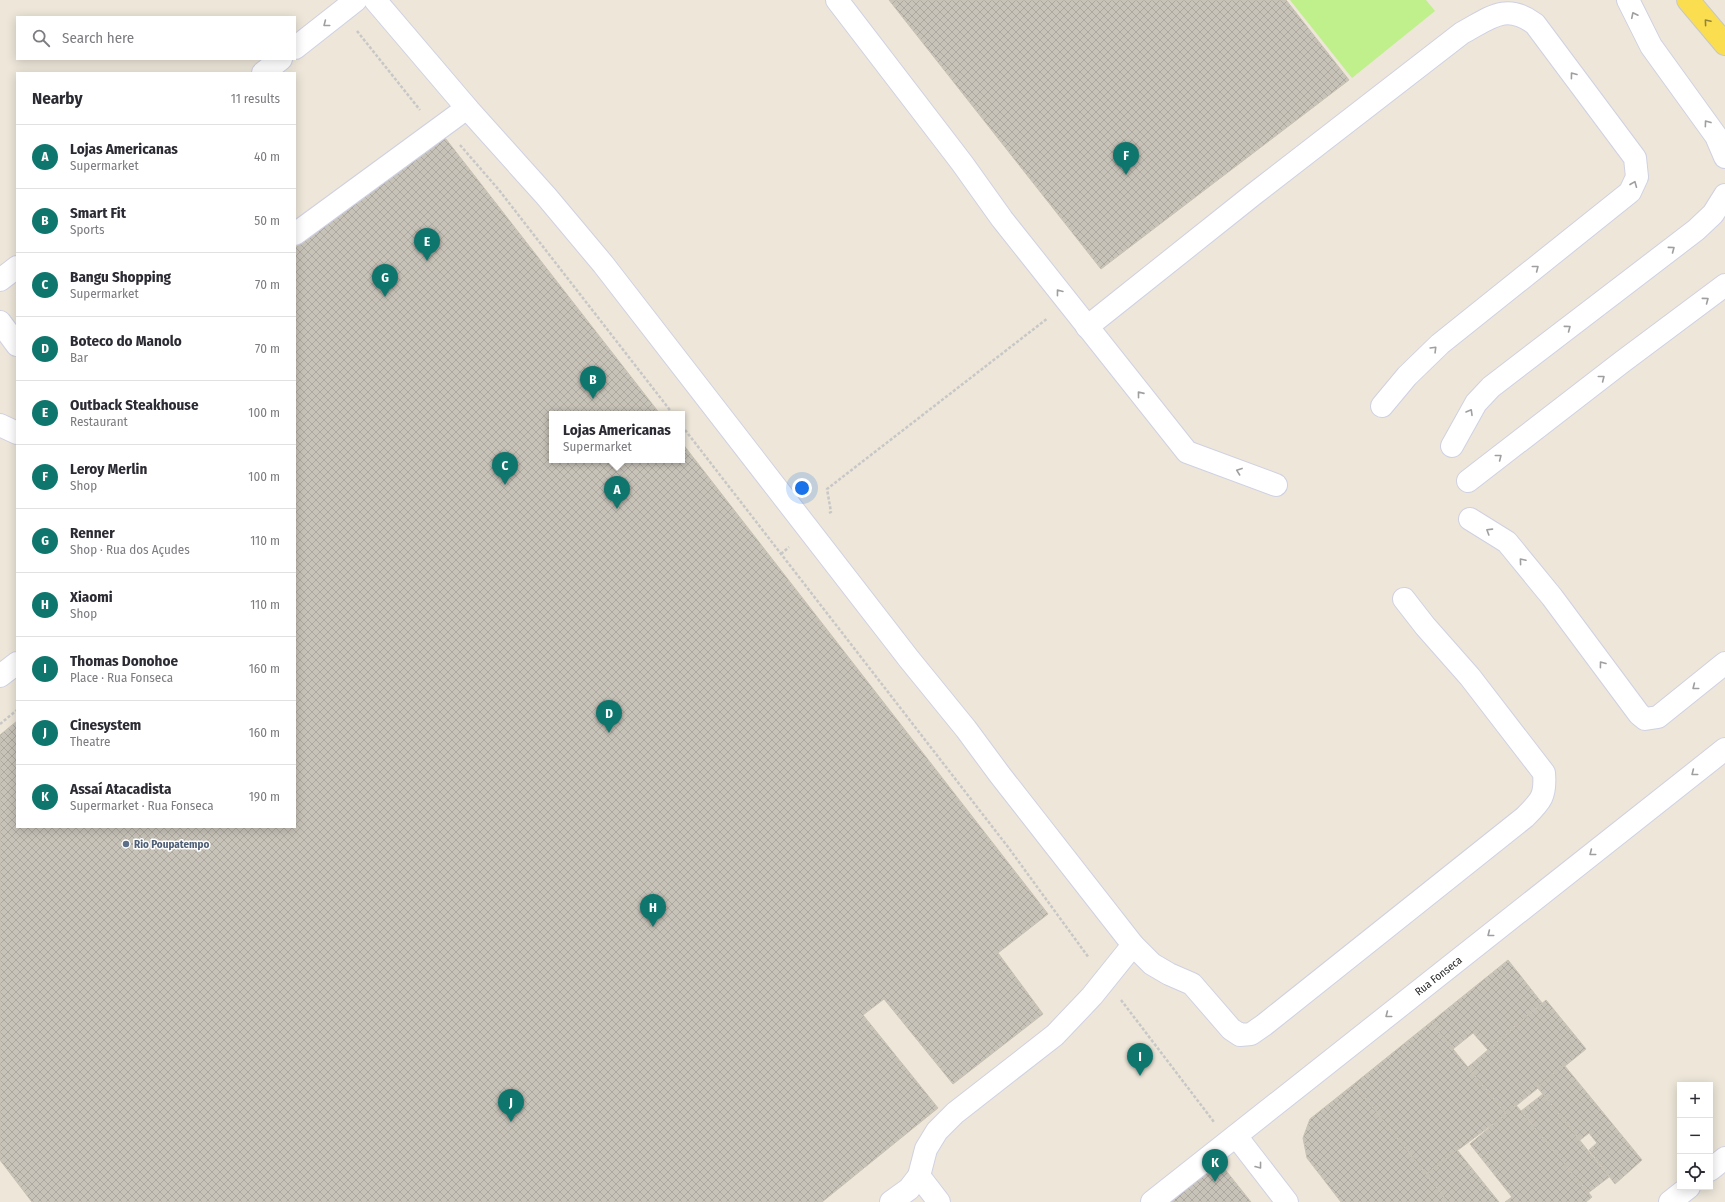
<!DOCTYPE html>
<meta charset="utf-8">
<style>
:root{--surface:#fff;--page:#f2f2f3;--text:#2b2b33;--muted:#7c7c81;--line:#e1e1e2;--accent:#0f766e}
body{margin:0;font-family:"Fira Sans Condensed",sans-serif;background:var(--page);color:var(--text)}
.controls{position:absolute;right:12px;bottom:12px;display:grid;overflow:hidden;border-radius:0px;box-shadow:0 2px 10px #0003}
.controls button{width:36px;height:36px;display:grid;place-items:center;padding:0;border:0;border-bottom:1px solid var(--line);background:var(--surface);color:var(--text);font:20px sans-serif}
.you{position:absolute;left:802px;top:488px;width:14px;height:14px;margin:-10px;border:3px solid #fff;border-radius:50%;background:#1a73e8;box-shadow:0 0 0 6px #1a73e833}
.badge{display:grid;place-items:center;width:26px;height:26px;border-radius:50%;background:var(--accent);color:#fff;font-size:13px;font-weight:700}
.pin{position:absolute;translate:-50% -33px;filter:drop-shadow(0 1px 2px #0008)}
.pin::after{content:'';position:absolute;top:21px;width:14px;height:12px;background:inherit;clip-path:polygon(0 0,100% 0,50% 100%)}
.popup{position:absolute;left:549px;top:411px;width:136px;height:52px;box-sizing:border-box;display:grid;place-content:center;border-radius:0px;background:var(--surface);filter:drop-shadow(0 1px 3px #0005);font-size:13px;white-space:nowrap;color:var(--muted)}
.popup b{font-size:15px;color:var(--text)}
.popup::after{content:'';position:absolute;left:50%;top:100%;margin-left:-8px;border:8px solid transparent;border-top-color:var(--surface)}
.list{margin:0;padding:0;list-style:none}
h2{display:flex;justify-content:space-between;align-items:center;height:52px;margin:0;padding:0 16px;font-size:17px}
h2 small{font-size:13px;font-weight:400;color:var(--muted)}
.list li{display:grid;grid-template-columns:26px 1fr auto;gap:12px;align-items:center;box-sizing:border-box;height:64px;padding:0 16px;border-top:1px solid var(--line)}
.list b{display:block;font-size:15px;white-space:nowrap}
.list p{margin:0;font-size:13px;white-space:nowrap;color:var(--muted)}
.list em{font-size:13px;font-style:normal;color:var(--muted)}
.icon{flex:none;width:22px;height:22px;fill:none;stroke:currentColor;stroke-width:2;stroke-linecap:round;stroke-linejoin:round}
.map{position:relative;flex:none;width:1725px;height:1202px;overflow:hidden}
.search{position:absolute;background:var(--surface);box-shadow:0 2px 10px #0003;left:16px;top:16px;width:280px;height:44px;display:flex;align-items:center;gap:10px;box-sizing:border-box;padding:0 14px;border-radius:0px;color:var(--muted);font-size:15px}
.panel{position:absolute;background:var(--surface);box-shadow:0 2px 10px #0003;left:16px;top:72px;width:280px;height:756px;border-radius:0px}
.map>svg:first-child{display:block}
</style>
<div class="map">
<svg width="1725" height="1202" viewBox="0 0 1725 1202">
<defs>
<pattern id="building-cross-hatch" width="8" height="8" patternUnits="userSpaceOnUse"><rect width="8" height="8" fill="#c8c3b9"/><path d="M0 0l8 8M0 8l8-8" fill="none" stroke="#aca89f"/></pattern>
</defs>
<rect width="100%" height="100%" fill="#ede6d9"/>
<path fill="#bff08c" d="M 1290,0 L 1426,0 L 1435,11 L 1352,78 Z"/>
<g fill="url(#building-cross-hatch)" stroke="#c8c2b3">
<path d="M 889,0 L 1286,0 L 1349,80 L 1101,269 Z"/>
<path d="M 442,134 L 660,414 L 552,414 L 552,460 L 682,460 L 682,443 L 1048,914 L 998,953 L 1043,1014 L 953,1084 L 884,999 L 863,1015 L 938,1108 L 822,1202 L 32,1202 L 0,1160 L 0,735 L 17,721 L 17,827 L 295,827 L 295,248 Z"/>
<path d="M 1508,960 L 1542,1003 L 1488,1050 L 1473,1033 L 1453,1049 L 1431,1022 Z"/>
<path d="M 1546,1000 L 1586,1049 L 1506,1114 L 1468,1067 Z"/>
<path d="M 1431,1022 L 1506,1114 L 1426,1174 L 1354,1084 Z"/>
<path d="M 1564,1065 L 1642,1160 L 1615,1184 L 1589,1150 L 1597,1143 L 1589,1133 L 1580,1140 L 1537,1087 Z"/>
<path d="M 1354,1084 L 1426,1174 L 1448,1202 L 1341,1202 L 1307,1158 L 1303,1138 L 1310,1119 Z"/>
<path d="M 1543,1094 L 1609,1177 L 1588,1193 L 1521,1111 Z"/>
<path d="M 1516,1105 L 1592,1197 L 1586,1202 L 1505,1202 L 1512,1197 L 1470,1144 Z"/>
<path d="M 1457,1150 L 1499,1202 L 1448,1202 L 1426,1174 Z"/>
<path d="M 1219,1162 L 1251,1202 L 1169,1202 Z"/>
</g>
<g fill="none" stroke-linecap="round" stroke-linejoin="round">
<g stroke="#cfd1e3" stroke-width="24">
<g id="minor">
<path d="M 375,0 L 467,108 L 546,196 L 603,264 L 909,659 L 966,729 L 1000,775 L 1133,945 L 1152,964 L 1169,974 L 1192,984 L 1231,1029 L 1240,1035 L 1251,1034 L 1264,1025 L 1525,817 C 1541,801 1546,796 1544,773 L 1470,677 L 1425,626 L 1404,599"/>
<path d="M 837,0 L 962,163 L 1002,219 L 1187,452 L 1276,485"/>
<path d="M 1628,0 L 1651,46 L 1716,136 L 1725,157"/>
<path d="M 295,48 L 356,0"/>
<path d="M 263,73 L 281,59"/>
<path d="M 295,234 L 467,108"/>
<path d="M 0,280 L 17,267"/>
<path d="M 0,322 L 17,345"/>
<path d="M 1087,327 L 1254,194 L 1462,33 C 1490,18 1506,2 1535,24 L 1635,158 L 1637,177 L 1630,192 L 1440,344 L 1407,376 L 1382,406"/>
<path d="M 0,425 L 17,433"/>
<path d="M 1452,446 L 1476,403 L 1491,387 L 1696,230 L 1713,214 L 1725,195"/>
<path d="M 1468,481 L 1622,362 L 1725,285"/>
<path d="M 1470,519 L 1507,542 L 1552,597 L 1639,714 L 1645,719 L 1658,717 L 1725,663"/>
<path d="M 0,676 L 17,663"/>
<path d="M 1236,1136 L 1287,1202"/>
<path d="M 1710,1170 L 1725,1158"/>
<path d="M 919,1176 L 939,1202"/>
<path d="M 891,1202 L 909,1189 L 919,1176 L 926,1149 L 937,1131 L 955,1113 L 1055,1035 L 1092,996 L 1133,945"/>
<path id="s1" d="M 1152,1202 L 1725,749"/>
<path d="M 1670,1202 L 1689,1187"/>
</g>
</g>
<g stroke="#c7c7c7" stroke-width="24">
<path id="major" d="M 1688,0 L 1725,44"/>
</g>
<g stroke="#c7c7c7" stroke-width="2.5" stroke-dasharray="3 2" stroke-linecap="butt">
<path d="M 357,31 L 420,110"/>
<path d="M 460,145 L 499,190 L 673,414"/>
<path d="M 682,426 L 1008,847 L 1089,958"/>
<path d="M 829,513 L 831,512 L 827,489 L 1048,318"/>
<path d="M 781,554 L 789,547"/>
<path d="M 0,724 L 17,710"/>
<path d="M 1121,1000 L 1214,1122"/>
</g>
<use href="#minor" stroke="#fff" stroke-width="22"/>
<use href="#major" stroke="#fbde50" stroke-width="22"/>
</g>
<defs><path id="oneway-chevron" d="M-2-3.5L2.5 0L-2 3.5" fill="none" stroke-width="1.6" stroke-linecap="round" stroke-linejoin="round"/></defs>
<g stroke="#9f9f9f">
<use href="#oneway-chevron" transform="translate(1634 15) rotate(-116)"/>
<use href="#oneway-chevron" transform="translate(326 24) rotate(142)"/>
<use href="#oneway-chevron" transform="translate(1573 75) rotate(-127)"/>
<use href="#oneway-chevron" transform="translate(1707 123) rotate(-126)"/>
<use href="#oneway-chevron" transform="translate(1634 184) rotate(-68)"/>
<use href="#oneway-chevron" transform="translate(1672 249) rotate(-37)"/>
<use href="#oneway-chevron" transform="translate(1536 268) rotate(-38)"/>
<use href="#oneway-chevron" transform="translate(1059 292) rotate(-128)"/>
<use href="#oneway-chevron" transform="translate(1706 300) rotate(-37)"/>
<use href="#oneway-chevron" transform="translate(1568 328) rotate(-37)"/>
<use href="#oneway-chevron" transform="translate(1434 349) rotate(-45)"/>
<use href="#oneway-chevron" transform="translate(1602 378) rotate(-38)"/>
<use href="#oneway-chevron" transform="translate(1140 394) rotate(-129)"/>
<use href="#oneway-chevron" transform="translate(1470 412) rotate(-60)"/>
<use href="#oneway-chevron" transform="translate(1499 457) rotate(-38)"/>
<use href="#oneway-chevron" transform="translate(1239 471) rotate(-160)"/>
<use href="#oneway-chevron" transform="translate(1489 531) rotate(-148)"/>
<use href="#oneway-chevron" transform="translate(1522 561) rotate(-130)"/>
<use href="#oneway-chevron" transform="translate(1602 664) rotate(-127)"/>
<use href="#oneway-chevron" transform="translate(1695 687) rotate(142)"/>
<use href="#oneway-chevron" transform="translate(1694 773) rotate(142)"/>
<use href="#oneway-chevron" transform="translate(1592 853) rotate(142)"/>
<use href="#oneway-chevron" transform="translate(1490 934) rotate(142)"/>
<use href="#oneway-chevron" transform="translate(1388 1015) rotate(142)"/>
<use href="#oneway-chevron" transform="translate(1259 1166) rotate(52)"/>
</g>
<use stroke="#92843c" href="#oneway-chevron" transform="translate(1707 22) rotate(-130)"/>
<circle fill="#5c6f8a" stroke="#fff" stroke-width="1.5" cx="126" cy="844" r="4"/>
<g text-anchor="middle" stroke-width="3" stroke-linejoin="round" paint-order="stroke">
<g font-size="11" font-weight="bold" fill="#4e5e75" stroke="#fff" text-anchor="start">
<text x="134" y="848">Rio Poupatempo</text>
</g>
<g font-size="11" fill="#292929" stroke="#fff">
<text dy="4" stroke="none"><textPath href="#s1" startOffset="365">Rua Fonseca</textPath></text>
</g>
</g>
</svg>
<div class="controls">
<button>+</button>
<button>−</button>
<button><svg class="icon" aria-label="locate" viewBox="0 0 24 24"><circle cx="12" cy="12" r="6"/><path d="M12 2v4M12 18v4M2 12h4M18 12h4"/></svg></button>
</div>
<div class="you"></div>
<div class="pin badge" style="left:617px;top:509px">A</div>
<div class="popup"><b>Lojas Americanas</b>Supermarket</div>
<div class="pin badge" style="left:593px;top:399px">B</div>
<div class="pin badge" style="left:505px;top:485px">C</div>
<div class="pin badge" style="left:609px;top:733px">D</div>
<div class="pin badge" style="left:427px;top:261px">E</div>
<div class="pin badge" style="left:1126px;top:175px">F</div>
<div class="pin badge" style="left:385px;top:297px">G</div>
<div class="pin badge" style="left:653px;top:927px">H</div>
<div class="pin badge" style="left:1140px;top:1076px">I</div>
<div class="pin badge" style="left:511px;top:1122px">J</div>
<div class="pin badge" style="left:1215px;top:1182px">K</div>
<div class="search"><svg class="icon" aria-label="search" viewBox="0 0 24 24"><circle cx="10" cy="10" r="6"/><path d="M15 15l6 6"/></svg>Search here</div>
<section class="panel">
<h2>Nearby<small>11 results</small></h2>
<ul class="list">
<li><span class="badge">A</span><div><b>Lojas Americanas</b><p>Supermarket</p></div><em>40 m</em></li>
<li><span class="badge">B</span><div><b>Smart Fit</b><p>Sports</p></div><em>50 m</em></li>
<li><span class="badge">C</span><div><b>Bangu Shopping</b><p>Supermarket</p></div><em>70 m</em></li>
<li><span class="badge">D</span><div><b>Boteco do Manolo</b><p>Bar</p></div><em>70 m</em></li>
<li><span class="badge">E</span><div><b>Outback Steakhouse</b><p>Restaurant</p></div><em>100 m</em></li>
<li><span class="badge">F</span><div><b>Leroy Merlin</b><p>Shop</p></div><em>100 m</em></li>
<li><span class="badge">G</span><div><b>Renner</b><p>Shop · Rua dos Açudes</p></div><em>110 m</em></li>
<li><span class="badge">H</span><div><b>Xiaomi</b><p>Shop</p></div><em>110 m</em></li>
<li><span class="badge">I</span><div><b>Thomas Donohoe</b><p>Place · Rua Fonseca</p></div><em>160 m</em></li>
<li><span class="badge">J</span><div><b>Cinesystem</b><p>Theatre</p></div><em>160 m</em></li>
<li><span class="badge">K</span><div><b>Assaí Atacadista</b><p>Supermarket · Rua Fonseca</p></div><em>190 m</em></li>
</ul>
</section>
</div>
